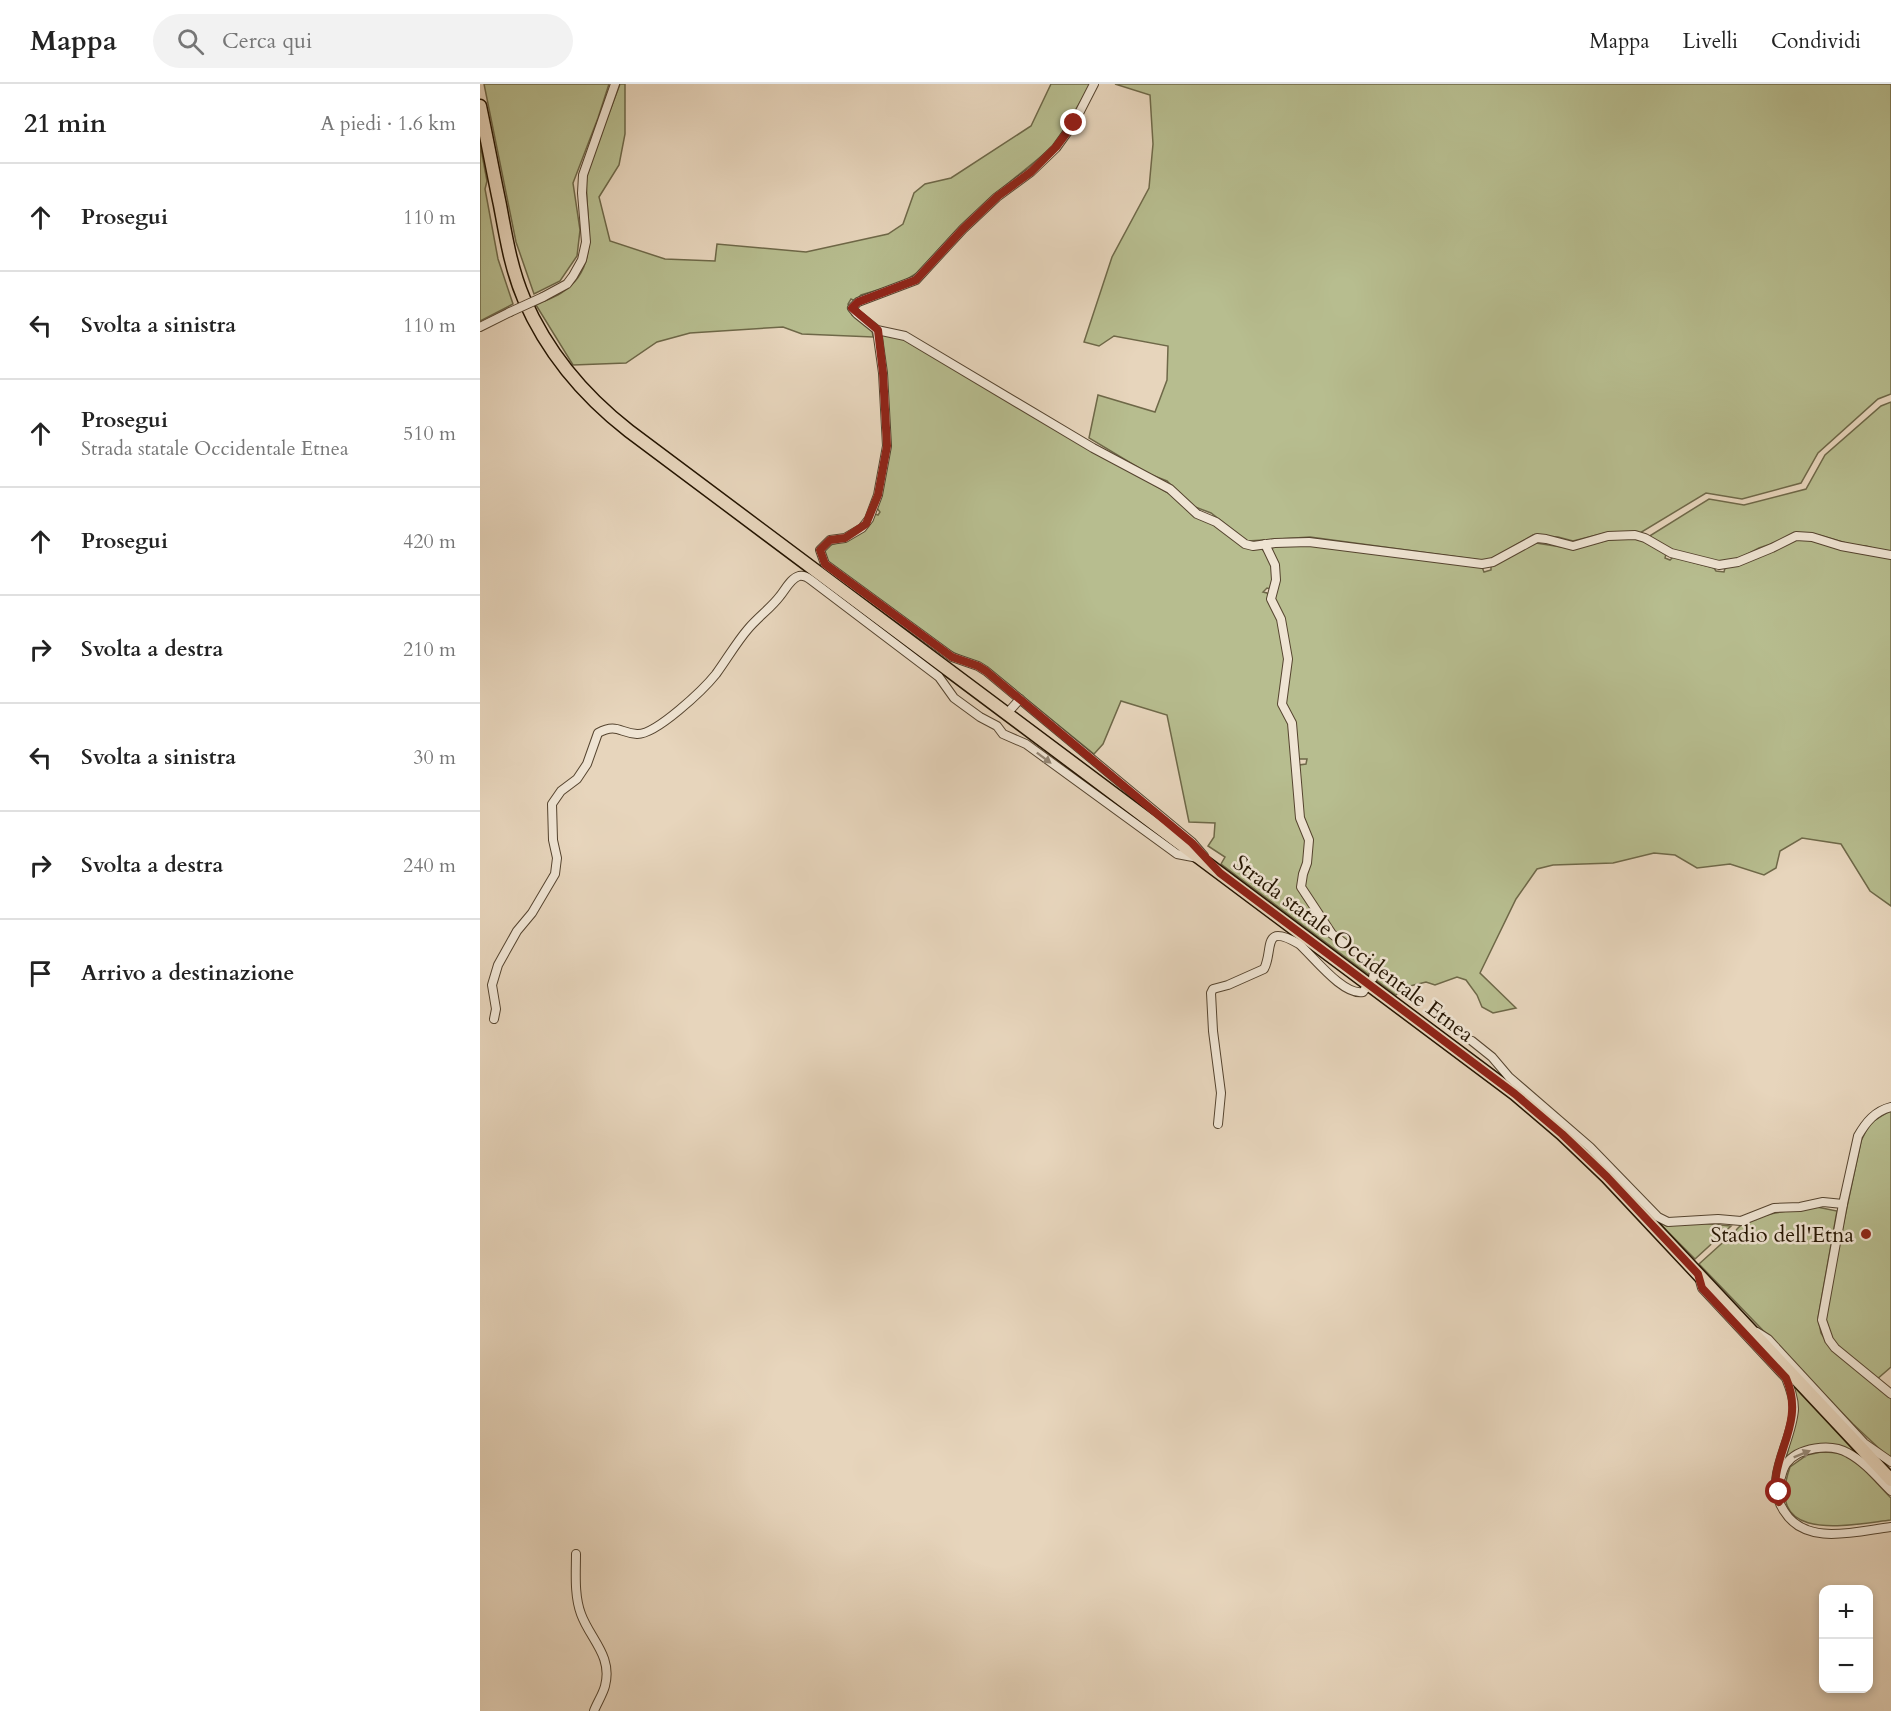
<!DOCTYPE html>
<html lang="it">
<meta charset="utf-8">
<style>
:root{--surface:#fff;--page:#f2f2f2;--text:#222;--muted:#767676;--line:#e0e0e0}
body{margin:0;font-family:Cardo,serif;background:var(--page);color:var(--text)}
.controls{position:absolute;right:18px;bottom:18px;display:grid;overflow:hidden;border-radius:12px;box-shadow:0 3px 9px #0003}
.controls button{width:54px;height:54px;display:grid;place-items:center;padding:0;border:0;border-bottom:2px solid var(--line);background:var(--surface);color:var(--text);font:30px sans-serif}
.stop{position:absolute;width:18px;height:18px;margin:-14px;border:4px solid #8f2418;border-radius:50%;background:#fff}
.stop.end{background:#8f2418;border-color:#fff;box-shadow:0 2px 6px #0008}
.list{margin:0;padding:0;list-style:none}
h2{display:flex;justify-content:space-between;align-items:center;height:78px;margin:0;padding:0 24px;font-size:26px}
h2 small{font-size:20px;font-weight:400;color:var(--muted)}
.list li{display:grid;grid-template-columns:39px 1fr auto;gap:18px;align-items:center;box-sizing:border-box;height:108px;padding:0 24px;border-top:2px solid var(--line)}
.list b{display:block;font-size:22px;white-space:nowrap}
.list p{margin:0;font-size:20px;white-space:nowrap;color:var(--muted)}
.list em{font-size:20px;font-style:normal;color:var(--muted)}
.icon{flex:none;width:33px;height:33px;fill:none;stroke:currentColor;stroke-width:2;stroke-linecap:round;stroke-linejoin:round}
.map{position:relative;flex:none;width:1411px;height:1627px;overflow:hidden}
header{display:flex;align-items:center;gap:36px;box-sizing:border-box;height:84px;padding:0 30px;background:var(--surface);border-bottom:2px solid var(--line)}
header strong{font-size:28px}
nav{display:flex;gap:33px;margin-inline-start:auto;font-size:21px}
.search{width:420px;height:54px;background:var(--page);display:flex;align-items:center;gap:15px;box-sizing:border-box;padding:0 21px;border-radius:33px;color:var(--muted);font-size:22px}
main{display:flex}
aside{flex:1;background:var(--surface)}
.map>svg:first-child{display:block}
</style>
<header>
<strong>Mappa</strong>
<div class="search"><svg class="icon" aria-label="search" viewBox="0 0 24 24"><circle cx="10" cy="10" r="6"/><path d="M15 15l6 6"/></svg>Cerca qui</div>
<nav><a>Mappa</a><a>Livelli</a><a>Condividi</a></nav>
</header>
<main>
<aside>
<h2>21 min<small>A piedi · 1.6 km</small></h2>
<ul class="list">
<li><svg class="icon" aria-label="ahead" viewBox="0 0 24 24"><path d="M12 20V5M6 11l6-6 6 6"/></svg><div><b>Prosegui</b></div><em>110 m</em></li>
<li><svg class="icon" aria-label="left" viewBox="0 0 24 24"><path d="M17 20v-9H6M10 6l-5 5 5 5"/></svg><div><b>Svolta a sinistra</b></div><em>110 m</em></li>
<li><svg class="icon" aria-label="ahead" viewBox="0 0 24 24"><path d="M12 20V5M6 11l6-6 6 6"/></svg><div><b>Prosegui</b><p>Strada statale Occidentale Etnea</p></div><em>510 m</em></li>
<li><svg class="icon" aria-label="ahead" viewBox="0 0 24 24"><path d="M12 20V5M6 11l6-6 6 6"/></svg><div><b>Prosegui</b></div><em>420 m</em></li>
<li><svg class="icon" aria-label="right" viewBox="0 0 24 24"><path d="M7 20v-9h11M14 6l5 5-5 5"/></svg><div><b>Svolta a destra</b></div><em>210 m</em></li>
<li><svg class="icon" aria-label="left" viewBox="0 0 24 24"><path d="M17 20v-9H6M10 6l-5 5 5 5"/></svg><div><b>Svolta a sinistra</b></div><em>30 m</em></li>
<li><svg class="icon" aria-label="right" viewBox="0 0 24 24"><path d="M7 20v-9h11M14 6l5 5-5 5"/></svg><div><b>Svolta a destra</b></div><em>240 m</em></li>
<li><svg class="icon" aria-label="arrive" viewBox="0 0 24 24"><path d="M6 21V4h12l-3 4 3 4H6"/></svg><div><b>Arrivo a destinazione</b></div></li>
</ul>
</aside>
<div class="map">
<svg width="1411" height="1627" viewBox="0 0 1411 1627">
<rect width="100%" height="100%" fill="#e7d5bc"/>
<filter id="stains"><feTurbulence type="fractalNoise" baseFrequency=".00333" numOctaves="4"/><feColorMatrix values="0 0 0 0 .2 0 0 0 0 .09 0 0 0 0 .02 0 0 0 .5 -.17"/></filter>
<radialGradient id="worn" r=".72"><stop offset=".6" stop-color="#630" stop-opacity="0"/><stop offset="1" stop-color="#630" stop-opacity=".3"/></radialGradient>
<g fill="#b7bd8f" stroke="#6e6848" stroke-width="1.5">
<path d="M 4,0 L 129,0 L 118,34 L 93,99 L 100,146 L 97,172 L 80,197 L 54,210 L 36,158 Z"/>
<path d="M 140,0 L 145,0 L 145,50 L 139,81 L 119,113 L 130,157 L 185,175 L 235,177 L 237,160 L 326,168 L 408,150 L 423,140 L 434,109 L 445,100 L 471,94 L 551,42 L 571,0 L 611,0 L 574,62 L 515,110 L 474,149 L 437,189 L 421,199 L 381,211 L 375,217 L 371,215 L 368,220 L 372,231 L 392,246 L 393,253 L 322,250 L 303,243 L 210,249 L 177,258 L 146,279 L 93,281 L 56,221 C 64,217 73,214 81,209 C 126,181 102,129 107,87 Z"/>
<path d="M 635,0 L 1411,0 L 1411,310 L 1398,315 L 1338,369 L 1321,399 L 1262,415 L 1226,409 L 1160,449 L 1125,449 L 1093,457 L 1078,453 L 1053,451 L 1008,477 L 830,453 L 767,457 L 731,429 L 710,421 L 687,397 L 669,390 L 609,354 L 618,311 L 675,328 L 687,296 L 688,262 L 634,252 L 619,262 L 604,258 L 632,173 L 669,104 L 673,60 L 670,11 Z"/>
<path d="M 0,60 L 7,97 L 5,105 L 18,175 L 33,220 L 0,237 Z"/>
<path d="M 403,250 L 421,254 L 690,410 L 713,429 L 781,464 C 794,477 795,488 791,505 L 787,504 L 783,508 L 787,509 L 796,527 L 806,576 L 799,619 L 809,638 L 827,760 L 819,803 L 822,812 L 850,851 L 890,882 L 892,893 L 741,780 L 745,773 L 728,762 L 734,753 L 735,739 L 709,738 L 687,631 L 641,617 L 623,660 L 614,670 L 513,588 L 462,563 L 346,477 L 345,465 L 350,461 L 365,457 L 395,430 L 398,431 L 400,428 L 396,423 L 409,372 L 401,252 Z"/>
<path d="M 1411,318 L 1411,469 L 1386,462 L 1373,461 L 1339,451 L 1322,449 L 1279,464 L 1258,475 L 1246,478 L 1229,478 L 1190,466 L 1168,453 L 1229,415 L 1264,421 L 1326,405 L 1345,371 L 1401,322 Z"/>
<path d="M 1152,454 L 1163,457 L 1186,470 L 1185,474 L 1190,476 L 1193,473 L 1234,484 L 1236,487 L 1244,488 L 1245,484 L 1317,454 L 1333,456 L 1411,473 L 1411,822 L 1390,807 L 1361,760 L 1322,754 L 1300,767 L 1296,784 L 1284,791 L 1250,780 L 1217,784 L 1195,771 L 1174,769 L 1133,779 L 1073,781 L 1057,785 L 1036,815 L 1000,889 L 1036,924 L 1013,929 L 1002,923 L 997,911 L 986,896 L 977,893 L 955,901 L 946,898 L 922,904 L 916,911 L 896,896 L 897,887 L 858,853 L 825,804 L 824,798 L 829,784 L 823,735 L 819,681 L 826,680 L 827,675 L 818,675 L 805,619 L 811,576 L 795,518 L 790,465 C 806,452 971,479 1002,483 L 1004,488 L 1011,486 L 1011,481 L 1056,459 L 1094,465 L 1128,456 Z"/>
<path d="M 1411,1026 L 1411,1283 L 1396,1296 L 1351,1256 L 1345,1237 L 1346,1222 L 1381,1057 L 1390,1039 Z"/>
<path d="M 1337,1123 L 1357,1127 L 1338,1234 L 1341,1249 L 1349,1262 L 1411,1314 L 1411,1373 L 1404,1369 L 1373,1340 L 1219,1180 L 1250,1152 L 1253,1153 C 1255,1151 1255,1147 1257,1145 C 1270,1129 1318,1126 1337,1123 Z"/>
<path d="M 1210,1138 L 1251,1142 L 1215,1175 L 1179,1139 L 1189,1142 Z"/>
<path d="M 1312,1299 L 1377,1368 C 1349,1360 1332,1354 1306,1374 L 1318,1326 Z"/>
<path d="M 1341,1368 C 1349,1368 1358,1368 1365,1371 C 1381,1379 1398,1401 1411,1414 L 1411,1436 C 1368,1441 1283,1460 1310,1383 L 1327,1371 Z"/>
</g>
<g fill="none" stroke-linecap="round" stroke-linejoin="round">
<g stroke="#55442f" stroke-width="10">
<g id="street">
<path d="M 614,0 L 594,39 L 576,64 L 551,88 L 517,113 L 483,145 L 436,196 L 378,218 L 372,224 L 377,230 L 397,246 L 425,252 L 613,364 L 690,405 L 717,430 L 736,438 L 765,460 L 773,462 L 795,459 L 829,458 L 1002,480 L 1013,478 L 1057,454 L 1066,455 L 1093,462 L 1128,452 L 1155,451 L 1165,454 L 1191,469 L 1239,481 L 1258,478 L 1292,464 L 1316,452 L 1332,453 L 1361,462 L 1411,471"/>
<path d="M 63,213 L 87,200 L 93,192 L 102,176 L 106,158 L 102,109 L 103,91 L 135,0"/>
<path d="M 0,243 L 30,228"/>
<path d="M 397,246 L 403,289 L 407,362 L 398,411 L 389,435 L 382,444 L 365,454 L 350,456 L 340,466 L 345,480 L 472,573 L 498,582 L 506,587 L 712,758 L 724,772"/>
<path d="M 785,460 L 795,481 L 796,496 L 791,515 L 801,535 L 808,575 L 802,620 L 812,639 L 820,734 L 829,756 L 827,779 L 823,790 L 821,803 L 852,850 L 891,880 L 894,887 L 893,894"/>
<path d="M 531,625 L 540,615"/>
<path d="M 14,935 L 16,925 L 12,901 L 18,881 L 37,847 L 52,829 L 75,790 L 77,774 L 73,756 L 72,720 L 81,707 L 97,695 L 107,680 L 118,649 C 137,639 140,649 157,650 C 176,651 224,605 236,590 C 247,575 256,559 268,545 C 278,533 291,524 300,512 C 305,506 311,494 319,492 C 324,491 327,493 331,496 L 459,593 L 474,614 L 500,633 L 517,642 L 523,650 L 546,660 L 697,770 L 718,774"/>
<path d="M 992,957 L 1012,973 L 1029,993 L 1110,1063 L 1178,1133 L 1188,1138 L 1238,1135 L 1261,1137 L 1294,1124 L 1320,1123 L 1343,1118 L 1363,1120"/>
<path d="M 1411,1023 C 1395,1027 1386,1038 1378,1052 L 1363,1120 L 1342,1236 L 1349,1256 L 1355,1264 L 1411,1310"/>
<path d="M 738,1040 L 741,1009 L 733,947 L 731,909 L 733,905 L 748,901 L 784,885 C 794,866 781,838 819,860 C 833,872 863,912 883,908 L 885,905"/>
<path d="M 1219,1193 L 1222,1204 L 1306,1294 C 1310,1304 1314,1314 1314,1325 C 1312,1360 1282,1394 1304,1427 C 1326,1463 1377,1447 1411,1443"/>
<path d="M 1277,1248 L 1288,1255 L 1384,1359 L 1411,1378"/>
<path d="M 1301,1393 C 1302,1389 1304,1383 1306,1380 C 1318,1363 1351,1359 1368,1369 C 1385,1378 1398,1394 1411,1407"/>
<path d="M 96,1470 C 96,1489 94,1511 101,1530 C 110,1555 133,1572 125,1602 C 123,1610 117,1619 114,1627"/>
</g>
</g>
<g stroke="#241400" stroke-width="15">
<path id="primary" d="M 0,22 C 7,55 13,88 20,121 C 26,153 31,185 44,215 C 67,268 104,312 149,347 L 1035,1010 L 1082,1050 L 1127,1093 L 1411,1396"/>
</g>
<use href="#street" stroke="#efe4d3" stroke-width="8"/>
<use href="#primary" stroke="#e7d5bc" stroke-width="12"/>
<g stroke="#55442f" stroke-width="10" stroke-linecap="butt">
<path id="street-bridge" d="M 30,228 L 63,213"/>
</g>
<use href="#street-bridge" stroke="#efe4d3" stroke-width="8"/>
</g>
<defs><path id="oneway-solid" d="M-6-.8H1V-3.2L6.5 0L1 3.2V.8H-6Z" transform="scale(1.5)"/></defs>
<g fill="#948674">
<use href="#oneway-solid" transform="translate(564 674) rotate(37)"/>
<use href="#oneway-solid" transform="translate(1322 1370) rotate(-22)"/>
</g>
<g fill="none" stroke-linecap="round" stroke-linejoin="round">
<path stroke="#8f2418" stroke-width="8" d="M 594,39 L 576,63 L 551,88 L 518,112 L 483,145 L 436,196 L 378,218 L 372,224 L 398,246 L 403,289 L 407,362 L 398,411 L 386,440 L 365,454 L 350,456 L 340,466 L 345,480 L 472,573 L 498,582 L 506,587 L 712,759 L 740,789 L 1035,1010 L 1082,1050 L 1127,1093 L 1218,1190 L 1222,1204 L 1306,1294 C 1328,1344 1283,1378 1299,1418 L 1299,1408"/>
</g>
<circle fill="#8f2418" stroke="#efe4d3" stroke-width="2" cx="1386" cy="1150" r="6"/>
<g text-anchor="middle" stroke-width="5" stroke-linejoin="round" paint-order="stroke">
<g font-size="22" fill="#241400" stroke="#efe4d3">
<text transform="translate(874 864) rotate(37)" y="8">Strada statale Occidentale Etnea</text>
</g>
<g font-size="22" fill="#241400" stroke="#efe4d3" text-anchor="end">
<text x="1374" y="1158">Stadio dell'Etna</text>
</g>
</g>
<rect width="100%" height="100%" filter="url(#stains)"/>
<rect width="100%" height="100%" fill="url(#worn)"/>
</svg>
<div class="controls">
<button>+</button>
<button>−</button>
</div>
<div class="stop" style="left:1299px;top:1408px"></div>
<div class="stop end" style="left:594px;top:39px"></div>
</div>
</main>
